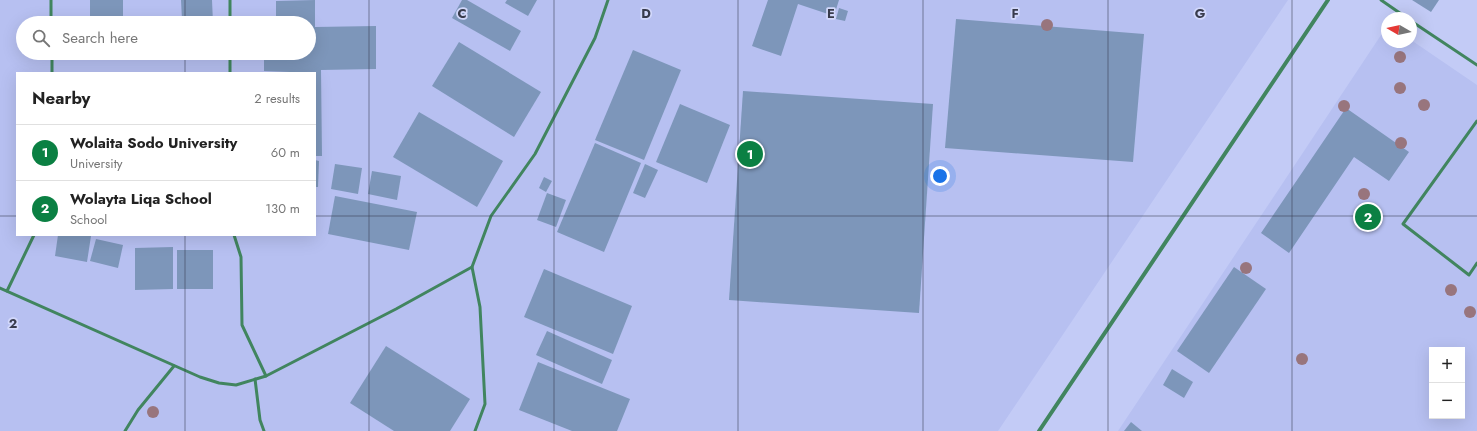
<!DOCTYPE html>
<meta charset="utf-8">
<style>
:root{--surface:#fff;--page:#f2f2f2;--text:#222;--muted:#767676;--line:#e0e0e0;--accent:#0b8043}
body{margin:0;font-family:Jost,sans-serif;background:var(--page);color:var(--text)}
.controls{position:absolute;right:12px;bottom:12px;display:grid;overflow:hidden;border-radius:0px;box-shadow:0 4px 16px #0002}
.controls button{width:36px;height:36px;display:grid;place-items:center;padding:0;border:0;border-bottom:1px solid var(--line);background:var(--surface);color:var(--text);font:20px sans-serif}
.compass{position:absolute;left:1381px;top:12px;width:36px;height:36px;border-radius:50%;background:var(--surface);box-shadow:0 4px 16px #0002;rotate:279deg}
.you{position:absolute;left:940px;top:176px;width:14px;height:14px;margin:-10px;border:3px solid #fff;border-radius:50%;background:#1a73e8;box-shadow:0 0 0 6px #1a73e833}
.badge{display:grid;place-items:center;width:26px;height:26px;border-radius:50%;background:var(--accent);color:#fff;font-size:13px;font-weight:700}
.pin{position:absolute;translate:-50% -50%;border:2px solid #fff;box-shadow:0 1px 4px #0006}
.list{margin:0;padding:0;list-style:none}
h2{display:flex;justify-content:space-between;align-items:center;height:52px;margin:0;padding:0 16px;font-size:17px}
h2 small{font-size:13px;font-weight:400;color:var(--muted)}
.list li{display:grid;grid-template-columns:26px 1fr auto;gap:12px;align-items:center;box-sizing:border-box;height:56px;padding:0 16px;border-top:1px solid var(--line)}
.list b{display:block;font-size:15px;white-space:nowrap}
.list p{margin:0;font-size:13px;white-space:nowrap;color:var(--muted)}
.list em{font-size:13px;font-style:normal;color:var(--muted)}
.icon{flex:none;width:22px;height:22px;fill:none;stroke:currentColor;stroke-width:2;stroke-linecap:round;stroke-linejoin:round}
.map{position:relative;flex:none;width:1477px;height:431px;overflow:hidden}
.search{position:absolute;background:var(--surface);box-shadow:0 4px 16px #0002;left:16px;top:16px;width:300px;height:44px;display:flex;align-items:center;gap:10px;box-sizing:border-box;padding:0 14px;border-radius:22px;color:var(--muted);font-size:15px}
.panel{position:absolute;background:var(--surface);box-shadow:0 4px 16px #0002;left:16px;top:72px;width:300px;height:164px;border-radius:0px}
.map>svg:first-child{display:block}
</style>
<div class="map">
<svg width="1477" height="431" viewBox="0 0 1477 431">
<rect width="100%" height="100%" fill="#c3cbf6"/>
<g fill="#b7c0f1" fill-rule="evenodd">
<path d="M 0,0 L 1288,0 L 998,431 L 0,431 ZM 23,23 L 309,23 L 309,53 L 23,53 ZM 17,73 L 315,73 L 315,235 L 17,235 Z"/>
<path d="M 1387,26 L 1387,42 L 1411,42 L 1411,40 L 1477,85 L 1477,431 L 1118,431 ZM 1432,350 L 1462,350 L 1462,416 L 1432,416 Z"/>
</g>
<g fill="#7d96ba">
<path d="M 90,0 L 123,0 L 123,22 L 182,20 L 181,0 L 212,0 L 213,23 L 90,23 Z"/>
<path d="M 315,0 L 315,27 L 376,26 L 376,69 L 321,70 L 322,156 L 315,156 L 315,73 L 264,71 L 264,53 L 309,53 L 309,23 L 276,23 L 276,1 Z"/>
<path d="M 462,0 L 467,0 L 521,31 L 510,51 L 452,18 Z"/>
<path d="M 507,0 L 537,0 L 528,16 L 505,3 Z"/>
<path d="M 768,0 L 839,0 L 834,16 L 798,4 L 781,56 L 752,46 Z"/>
<path d="M 1412,0 L 1439,0 L 1431,12 Z"/>
<path d="M 839,8 L 848,11 L 845,21 L 836,19 Z"/>
<path d="M 956,19 L 1144,34 L 1133,162 L 945,148 Z"/>
<path d="M 459,42 L 541,92 L 514,137 L 432,86 Z"/>
<path d="M 633,50 L 681,70 L 644,160 L 595,140 Z"/>
<path d="M 104,53 L 151,53 L 151,54 L 104,56 Z"/>
<path d="M 167,53 L 202,53 L 202,57 L 167,58 Z"/>
<path d="M 743,91 L 933,104 L 919,313 L 729,300 Z"/>
<path d="M 680,104 L 730,125 L 707,183 L 656,162 Z"/>
<path d="M 1346,108 L 1409,152 L 1389,181 L 1354,157 L 1289,253 L 1261,233 Z"/>
<path d="M 419,112 L 503,161 L 477,207 L 393,157 Z"/>
<path d="M 595,143 L 641,163 L 604,252 L 557,232 Z"/>
<path d="M 315,160 L 319,161 L 318,187 L 315,187 Z"/>
<path d="M 335,164 L 362,168 L 358,194 L 331,189 Z"/>
<path d="M 645,164 L 658,170 L 645,198 L 633,193 Z"/>
<path d="M 372,171 L 401,176 L 397,200 L 368,194 Z"/>
<path d="M 544,177 L 552,181 L 546,192 L 539,188 Z"/>
<path d="M 547,193 L 566,200 L 556,227 L 537,220 Z"/>
<path d="M 335,196 L 417,212 L 409,250 L 328,234 Z"/>
<path d="M 58,235 L 91,236 L 87,262 L 55,256 Z"/>
<path d="M 96,239 L 123,245 L 118,268 L 90,261 Z"/>
<path d="M 173,247 L 173,289 L 135,290 L 135,248 Z"/>
<rect x="177" y="250" width="36" height="39"/>
<path d="M 1234,267 L 1266,289 L 1209,373 L 1177,351 Z"/>
<path d="M 544,269 L 632,306 L 613,354 L 524,317 Z"/>
<path d="M 547,331 L 612,360 L 602,384 L 536,355 Z"/>
<path d="M 386,346 L 470,399 L 450,431 L 394,431 L 350,403 Z"/>
<path d="M 538,362 L 630,399 L 617,431 L 572,431 L 519,410 Z"/>
<path d="M 1172,369 L 1193,382 L 1184,398 L 1163,385 Z"/>
<path d="M 1131,422 L 1142,431 L 1124,431 Z"/>
</g>
<g fill="none" stroke-linecap="round" stroke-linejoin="round">
<g stroke="#41855f" stroke-width="3">
<path d="M 51,0 L 51,23"/>
<path d="M 230,0 L 230,23"/>
<path d="M 1381,0 L 1407,18"/>
<path d="M 1411,21 L 1477,65"/>
<path d="M 52,53 L 52,73"/>
<path d="M 230,53 L 230,73"/>
<path d="M 1477,121 L 1403,224 L 1469,275 L 1477,263"/>
<path d="M 234,235 L 241,257 L 242,325 L 266,376"/>
<path d="M 472,267 L 480,307 L 485,404 L 475,431"/>
<path d="M 0,288 L 200,377 L 219,383 L 236,385 L 266,376 L 396,309 L 472,267 L 491,216 L 535,154 L 595,38 L 608,0"/>
<path d="M 7,291 L 34,235"/>
<path d="M 255,379 L 260,420 L 264,431"/>
<path d="M 125,431 L 138,410 L 174,366"/>
</g>
<path stroke="#41855f" stroke-width="4" d="M 1039,431 L 1328,0"/>
</g>
<g fill="#98757d">
<circle cx="1047" cy="25" r="6"/>
<circle cx="1400" cy="57" r="6"/>
<circle cx="1400" cy="88" r="6"/>
<circle cx="1424" cy="105" r="6"/>
<circle cx="1344" cy="106" r="6"/>
<circle cx="1401" cy="143" r="6"/>
<circle cx="1364" cy="194" r="6"/>
<circle cx="1246" cy="268" r="6"/>
<circle cx="1451" cy="290" r="6"/>
<circle cx="1470" cy="312" r="6"/>
<circle cx="1302" cy="359" r="6"/>
<circle cx="153" cy="412" r="6"/>
</g>
<path fill="none" stroke="#383b4c" stroke-width="1" stroke-opacity="0.55" d="M 185,0 L 185,23M 369,0 L 369,431M 554,0 L 554,431M 738,0 L 738,431M 923,0 L 923,431M 1108,0 L 1108,431M 1292,0 L 1292,431M 185,53 L 185,73M 0,216 L 17,216M 315,216 L 1477,216M 185,235 L 185,431"/>
<g font-size="13" text-anchor="middle" font-weight="bold" fill="#383b4c" stroke="#d2d8fb" stroke-width="3.5" stroke-linejoin="round" paint-order="stroke">
<text x="462" y="18">C</text>
<text x="646" y="18">D</text>
<text x="831" y="18">E</text>
<text x="1015" y="18">F</text>
<text x="1200" y="18">G</text>
<text x="13" y="328">2</text>
</g>
</svg>
<div class="controls">
<button>+</button>
<button>−</button>
</div>
<svg class="compass" viewBox="-18 -18 36 36"><path d="M0-13l5 13h-10z" fill="#e53935"/><path d="M0 13l5-13h-10z" fill="#767676"/></svg>
<div class="you"></div>
<div class="pin badge" style="left:750px;top:154px">1</div>
<div class="pin badge" style="left:1368px;top:217px">2</div>
<div class="search"><svg class="icon" aria-label="search" viewBox="0 0 24 24"><circle cx="10" cy="10" r="6"/><path d="M15 15l6 6"/></svg>Search here</div>
<section class="panel">
<h2>Nearby<small>2 results</small></h2>
<ul class="list">
<li><span class="badge">1</span><div><b>Wolaita Sodo University</b><p>University</p></div><em>60 m</em></li>
<li><span class="badge">2</span><div><b>Wolayta Liqa School</b><p>School</p></div><em>130 m</em></li>
</ul>
</section>
</div>
